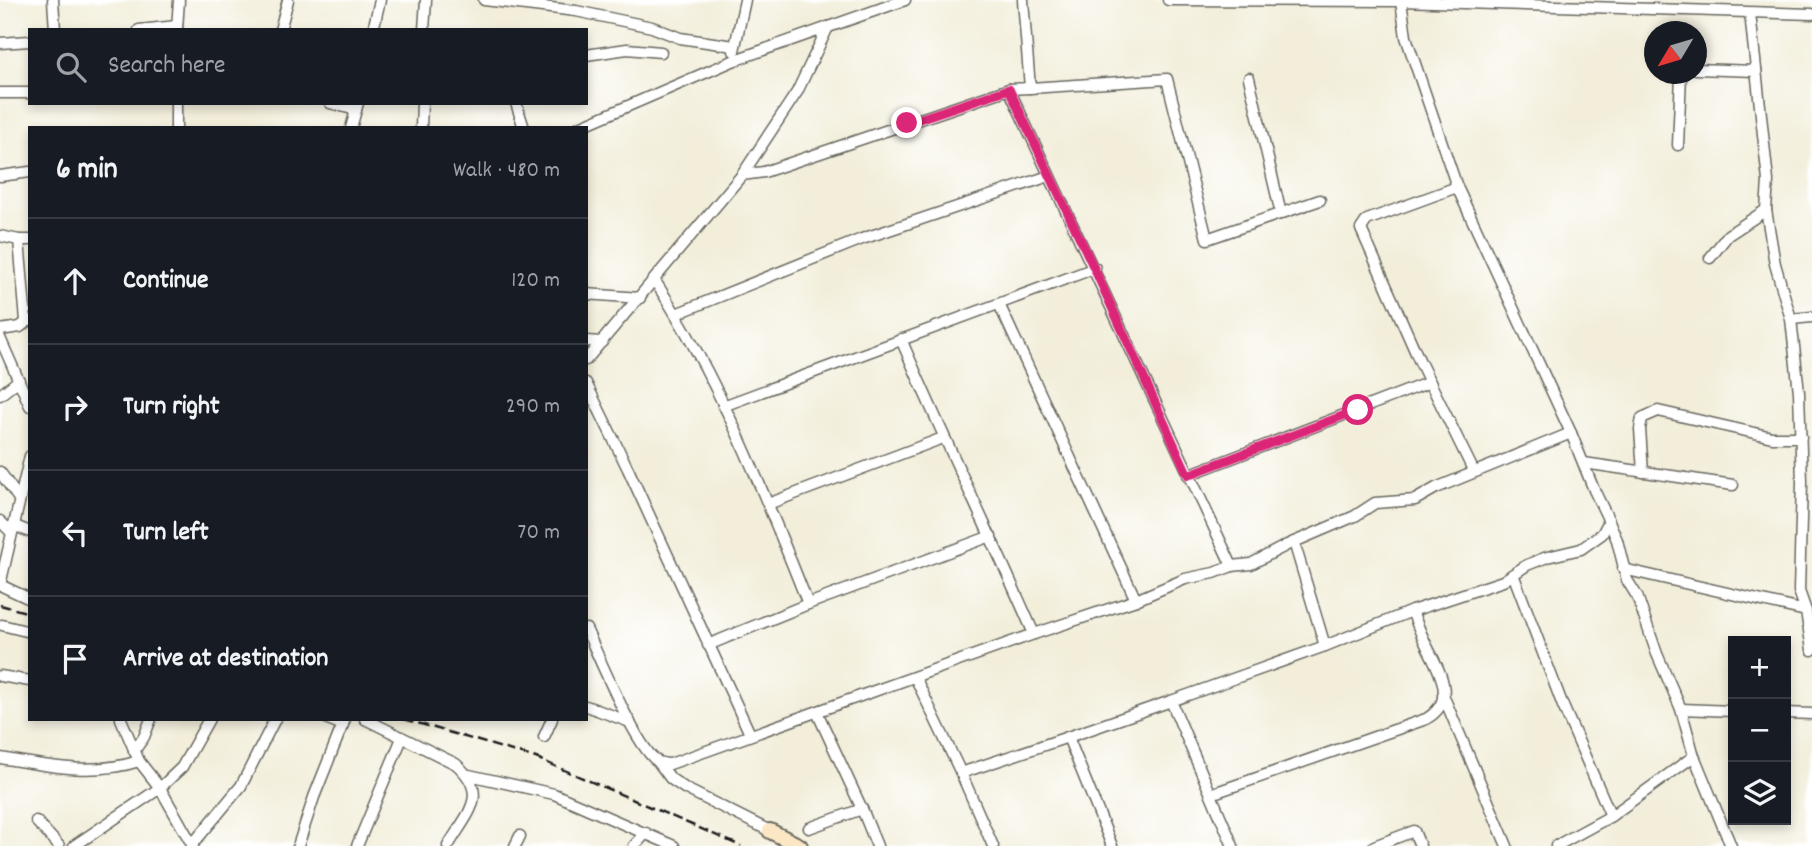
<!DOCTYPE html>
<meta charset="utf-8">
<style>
:root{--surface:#171b24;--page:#242831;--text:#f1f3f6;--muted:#9ea1a6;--line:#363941}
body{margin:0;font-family:Dekko,sans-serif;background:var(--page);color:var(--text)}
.controls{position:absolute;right:21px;bottom:21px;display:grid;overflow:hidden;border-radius:0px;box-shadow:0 4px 10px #0003}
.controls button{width:63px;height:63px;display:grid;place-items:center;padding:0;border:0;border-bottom:2px solid var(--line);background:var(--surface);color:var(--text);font:35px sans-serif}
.compass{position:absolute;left:1644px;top:21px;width:63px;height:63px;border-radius:50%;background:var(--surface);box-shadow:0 4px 10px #0003;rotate:232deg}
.stop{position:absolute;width:21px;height:21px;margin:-16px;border:5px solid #db2777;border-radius:50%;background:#fff}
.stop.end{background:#db2777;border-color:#fff;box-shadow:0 2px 7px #0008}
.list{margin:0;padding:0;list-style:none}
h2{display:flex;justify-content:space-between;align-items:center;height:91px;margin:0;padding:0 28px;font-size:30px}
h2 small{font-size:23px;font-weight:400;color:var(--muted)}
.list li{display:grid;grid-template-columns:46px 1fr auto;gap:21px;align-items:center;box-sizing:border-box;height:126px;padding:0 28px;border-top:2px solid var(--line)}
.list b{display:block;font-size:26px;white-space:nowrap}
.list em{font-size:23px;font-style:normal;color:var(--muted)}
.icon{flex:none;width:38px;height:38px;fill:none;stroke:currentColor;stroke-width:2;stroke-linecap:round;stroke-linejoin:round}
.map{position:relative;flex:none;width:1812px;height:846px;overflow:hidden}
.search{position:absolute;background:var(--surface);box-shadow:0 4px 10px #0003;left:28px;top:28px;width:560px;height:77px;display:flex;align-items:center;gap:18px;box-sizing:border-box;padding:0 24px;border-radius:0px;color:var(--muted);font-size:26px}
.panel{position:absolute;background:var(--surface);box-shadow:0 4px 10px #0003;left:28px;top:126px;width:560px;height:595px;border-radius:0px}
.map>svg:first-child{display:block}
</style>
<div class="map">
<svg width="1812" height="846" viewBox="0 0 1812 846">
<rect width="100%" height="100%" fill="#fff"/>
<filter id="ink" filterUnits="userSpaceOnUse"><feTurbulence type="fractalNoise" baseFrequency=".0143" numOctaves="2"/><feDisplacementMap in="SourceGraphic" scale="14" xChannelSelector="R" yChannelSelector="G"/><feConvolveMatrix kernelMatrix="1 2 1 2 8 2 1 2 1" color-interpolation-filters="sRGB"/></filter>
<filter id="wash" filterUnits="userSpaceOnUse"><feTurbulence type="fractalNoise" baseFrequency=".00686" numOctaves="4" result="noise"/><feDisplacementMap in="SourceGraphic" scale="28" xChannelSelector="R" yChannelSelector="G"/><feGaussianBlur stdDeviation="1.57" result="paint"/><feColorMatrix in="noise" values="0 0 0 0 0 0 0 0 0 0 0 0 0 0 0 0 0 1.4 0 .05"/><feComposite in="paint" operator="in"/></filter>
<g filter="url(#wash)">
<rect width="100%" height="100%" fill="#f2eeda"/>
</g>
<g filter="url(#ink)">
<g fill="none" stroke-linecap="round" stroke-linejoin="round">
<g stroke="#67665e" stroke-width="13">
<g id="minor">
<path d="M 53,0 L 55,30"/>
<path d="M 484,0 L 576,11 L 652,27 L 680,38 L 734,46"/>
<path d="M 1168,0 L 1401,1 L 1812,14"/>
<path d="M 1401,1 L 1406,37 L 1457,187 L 1571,433 L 1594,490 L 1609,521 L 1617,540 L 1627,580 L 1637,596 L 1657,654 L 1681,709 L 1694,756 L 1731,846"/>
<path d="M 1750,13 L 1768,181 L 1766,210 L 1775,264 L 1791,319 L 1799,392 L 1802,482 L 1799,591 L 1806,611 L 1812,650"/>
<path d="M 177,29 L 179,0"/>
<path d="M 139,30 L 177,26"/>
<path d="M 280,30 L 288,0"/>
<path d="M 373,30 L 380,0"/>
<path d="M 424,30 L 426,0"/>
<path d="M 0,43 L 30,41"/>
<path d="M 734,51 L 745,0"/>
<path d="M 586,55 L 627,49 L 661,52"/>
<path d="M 1696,69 L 1756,71"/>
<path d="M 1249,78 L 1281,214"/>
<path d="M 1030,88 L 1167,79 L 1207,239 L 1320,200"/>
<path d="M 1009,89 L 1030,88 L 1023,0"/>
<path d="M 0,93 L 30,93"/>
<path d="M 330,103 L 356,110"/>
<path d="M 516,103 L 524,128"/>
<path d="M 176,128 L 176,103"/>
<path d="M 351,128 L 358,103"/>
<path d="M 421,128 L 422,103"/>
<path d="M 577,128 L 735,60 L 905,0"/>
<path d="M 1678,145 L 1681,75 L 1684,74"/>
<path d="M 742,175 L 764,172 L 1009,89 L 1232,566"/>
<path d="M 0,176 L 30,172"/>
<path d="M 1457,187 L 1367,220 L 1361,229 L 1420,362 L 1474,472"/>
<path d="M 0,236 L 19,240 L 30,240"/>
<path d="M 19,240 L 26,321 L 30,321"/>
<path d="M 1710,258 L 1728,235 L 1766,210"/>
<path d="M 655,281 C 719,379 765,495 808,604"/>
<path d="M 586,294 L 640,298"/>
<path d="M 999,304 L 1136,600"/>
<path d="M 676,314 L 862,239 L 1049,176"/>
<path d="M 1791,319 L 1812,317"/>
<path d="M 0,330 L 20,327 L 29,320"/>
<path d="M 0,338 L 30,406"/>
<path d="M 901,339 C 943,438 991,535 1034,634"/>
<path d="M 586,341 L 602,342"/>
<path d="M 586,360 L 742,175 L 797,92 L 828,27"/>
<path d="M 586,383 L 628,469 L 750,734"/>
<path d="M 0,395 L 19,380"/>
<path d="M 723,406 L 1095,268"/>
<path d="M 30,456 L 0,585 L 30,599"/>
<path d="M 1584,463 L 1733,485"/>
<path d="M 0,472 L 19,499"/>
<path d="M 1643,472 L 1640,429 L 1642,418 L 1658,411 L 1772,437 L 1801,437"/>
<path d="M 1188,475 L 1430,382"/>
<path d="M 768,504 L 943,438"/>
<path d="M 0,521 L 11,532"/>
<path d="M 13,525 L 30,532"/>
<path d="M 1294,542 L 1325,646"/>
<path d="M 1623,569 L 1806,611"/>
<path d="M 1513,574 L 1563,706 L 1611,816"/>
<path d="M 2,625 L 30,632"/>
<path d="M 586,629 C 598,654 638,753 659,762 C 660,763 669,764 670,764 L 1034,634 L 1136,600 L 1185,579 L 1214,573 L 1232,566 L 1251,564 L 1287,545 L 1355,516 L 1375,503 L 1415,500 L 1436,488 L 1571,433"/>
<path d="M 708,645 L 808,604 L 991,536"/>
<path d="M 0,676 L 30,681"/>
<path d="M 915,677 L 961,773 L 993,846"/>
<path d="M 1443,695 L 1507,846"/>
<path d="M 1171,701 L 1325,646 L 1412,611"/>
<path d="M 586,706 L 630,722"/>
<path d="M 1681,709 L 1733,711"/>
<path d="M 817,712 L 862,809"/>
<path d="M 1786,713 L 1812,714"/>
<path d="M 121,719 L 139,761 L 160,788 L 193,846"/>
<path d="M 328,719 L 343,725"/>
<path d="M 365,719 L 456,764 C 491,795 467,813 448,846"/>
<path d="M 544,737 L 552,719"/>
<path d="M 1068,737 L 1171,701 L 1233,846"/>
<path d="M 134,751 L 144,737 L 151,719"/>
<path d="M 0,758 C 47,766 93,776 139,761"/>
<path d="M 659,763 L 671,779 L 686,789 L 770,831"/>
<path d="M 961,773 L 1068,737 L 1112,846"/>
<path d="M 469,775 L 554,794 L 674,846"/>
<path d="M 1211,794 L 1426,719 C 1460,699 1437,668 1425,642 C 1420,632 1416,621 1412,611 L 1503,581 L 1527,565 L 1547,557 L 1581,549 L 1602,534 L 1609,521"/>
<path d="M 36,821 L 59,846"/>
<path d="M 809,828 L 862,809 L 877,846"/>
<path d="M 192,845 L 241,786 L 275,719"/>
<path d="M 74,846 L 160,788 L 182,767 L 209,719"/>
<path d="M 298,846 L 314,797 L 345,719"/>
<path d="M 357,846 L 402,738"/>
<path d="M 515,846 L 520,836"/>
<path d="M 634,846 L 646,833"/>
<path d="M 1374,846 L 1414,831 L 1420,846"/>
<path d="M 1556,846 L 1611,816 L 1694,756"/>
</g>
</g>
<g stroke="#67665e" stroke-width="18">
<path id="secondary" d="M 770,831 L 800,846"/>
</g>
<use href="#minor" stroke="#fff" stroke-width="10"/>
<use href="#secondary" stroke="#fbe7c3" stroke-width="14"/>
<g stroke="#1c1c1c" stroke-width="2.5" stroke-dasharray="10 5" stroke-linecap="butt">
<path d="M 0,605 L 30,613"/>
<path d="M 404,719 L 536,758 L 741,846"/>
</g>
</g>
</g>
<g fill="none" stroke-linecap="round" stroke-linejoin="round" filter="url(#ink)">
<path stroke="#db2777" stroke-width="9" d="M 907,123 L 1009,89 L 1094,268 L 1188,475 L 1358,410"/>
</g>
</svg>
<div class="controls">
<button>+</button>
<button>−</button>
<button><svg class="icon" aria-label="layers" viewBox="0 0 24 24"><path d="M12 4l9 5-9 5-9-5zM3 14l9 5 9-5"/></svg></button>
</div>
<svg class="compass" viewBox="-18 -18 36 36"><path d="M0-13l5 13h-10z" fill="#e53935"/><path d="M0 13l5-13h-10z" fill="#9ea1a6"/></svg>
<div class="stop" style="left:1358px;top:410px"></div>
<div class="stop end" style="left:907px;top:123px"></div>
<div class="search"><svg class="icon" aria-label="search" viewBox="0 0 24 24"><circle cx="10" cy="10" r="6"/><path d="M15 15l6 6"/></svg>Search here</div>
<section class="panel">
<h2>6 min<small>Walk · 480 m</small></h2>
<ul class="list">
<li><svg class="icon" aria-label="ahead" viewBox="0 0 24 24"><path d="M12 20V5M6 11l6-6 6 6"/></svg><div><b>Continue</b></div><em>120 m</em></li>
<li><svg class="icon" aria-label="right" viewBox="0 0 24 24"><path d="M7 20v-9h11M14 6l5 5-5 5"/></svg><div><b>Turn right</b></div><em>290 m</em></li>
<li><svg class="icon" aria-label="left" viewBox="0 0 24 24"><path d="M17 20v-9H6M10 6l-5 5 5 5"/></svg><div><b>Turn left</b></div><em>70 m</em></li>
<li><svg class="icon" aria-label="arrive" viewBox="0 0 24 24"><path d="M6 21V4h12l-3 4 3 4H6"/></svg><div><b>Arrive at destination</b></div></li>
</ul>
</section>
</div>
